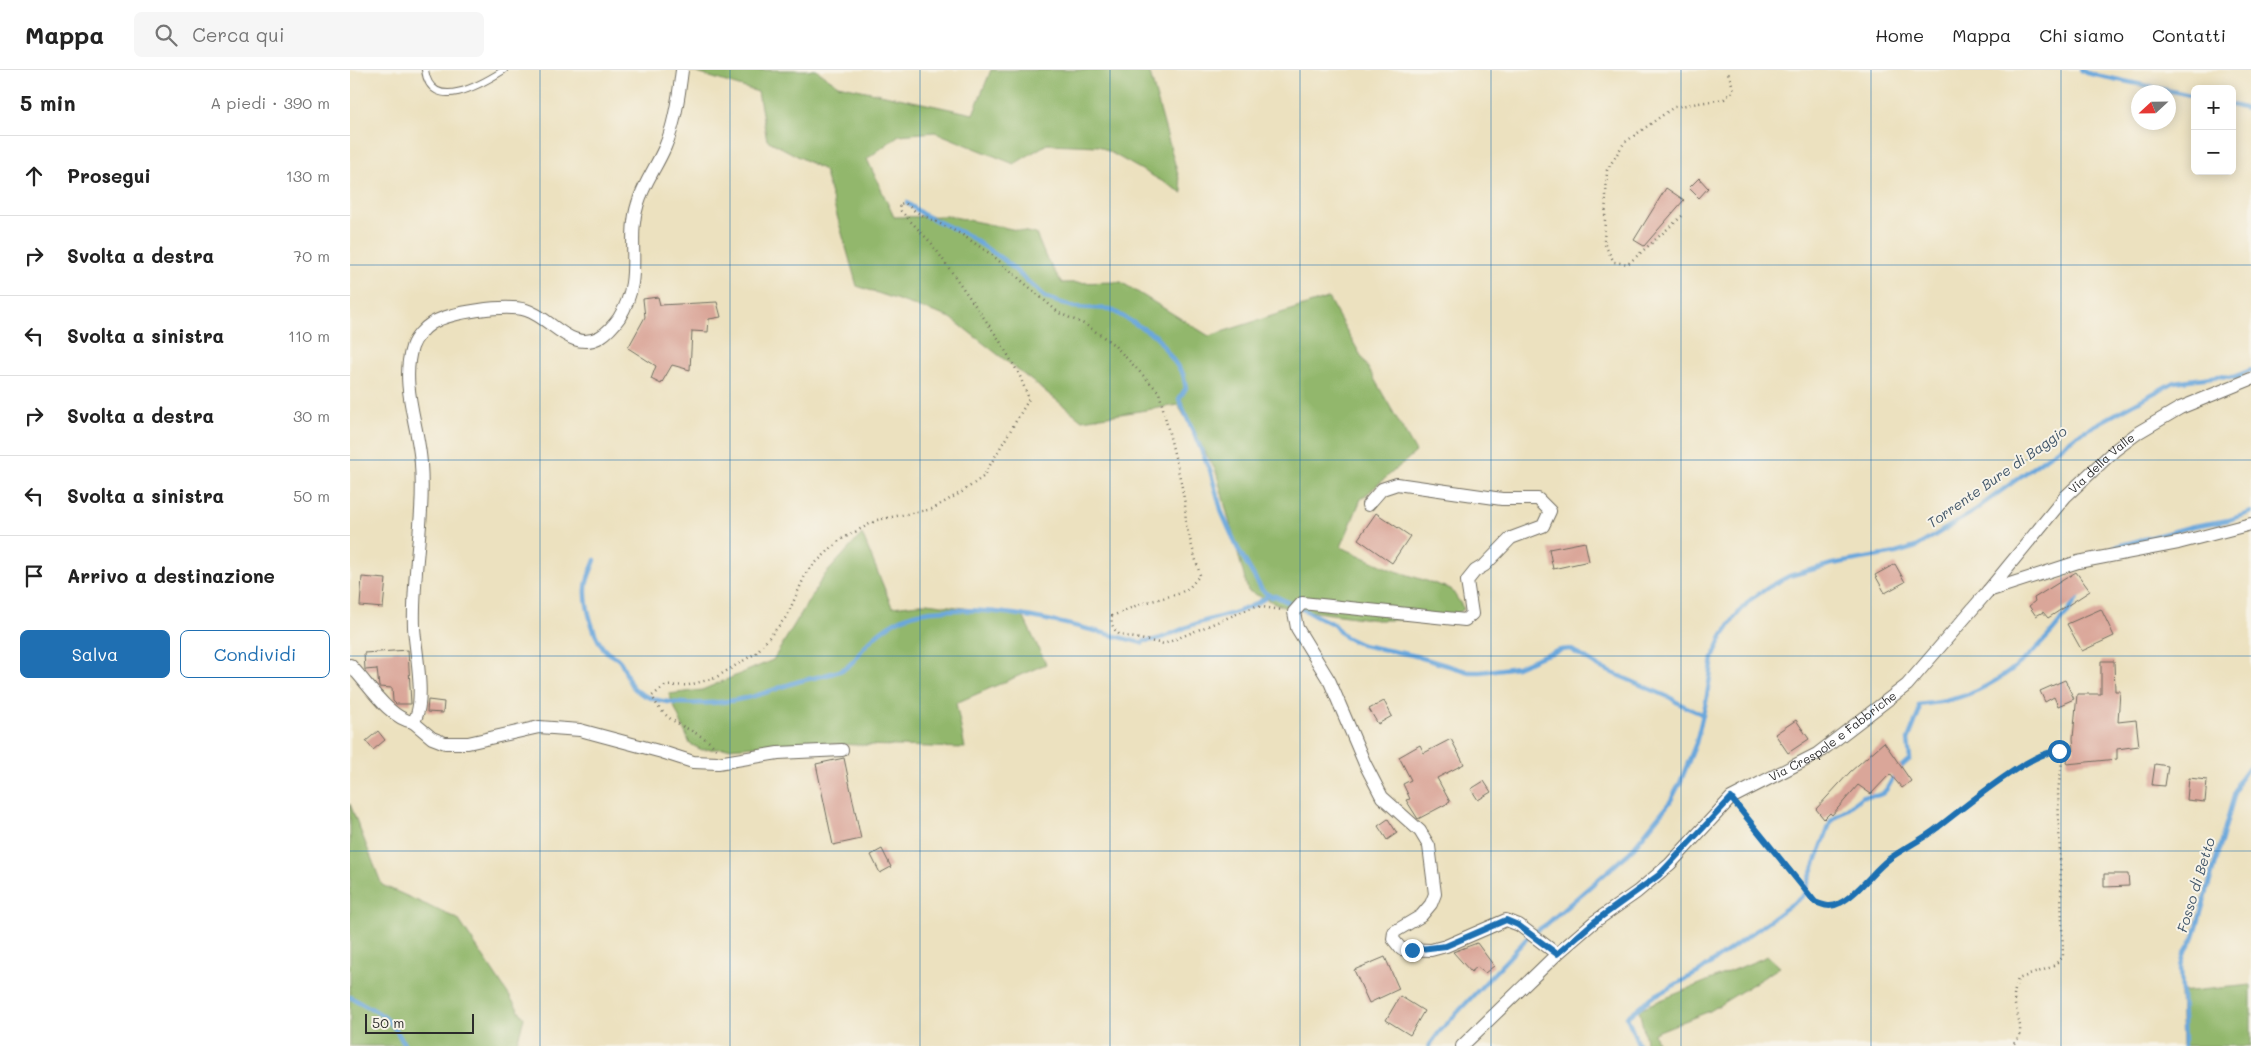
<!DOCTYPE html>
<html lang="it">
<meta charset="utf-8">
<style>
:root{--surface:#fff;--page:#f6f6f6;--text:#222;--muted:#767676;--line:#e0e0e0;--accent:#1f6fb2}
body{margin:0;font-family:Mali,sans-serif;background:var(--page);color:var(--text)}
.controls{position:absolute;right:15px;top:15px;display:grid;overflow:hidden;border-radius:8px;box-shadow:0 2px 12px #0003}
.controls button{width:45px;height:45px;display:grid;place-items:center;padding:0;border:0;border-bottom:1px solid var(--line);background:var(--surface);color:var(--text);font:25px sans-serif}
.compass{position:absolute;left:1781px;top:15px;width:45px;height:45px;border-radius:50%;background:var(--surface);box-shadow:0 2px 12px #0003;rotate:248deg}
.scale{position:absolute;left:15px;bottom:12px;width:109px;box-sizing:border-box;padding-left:5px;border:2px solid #2b2b2b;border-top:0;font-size:14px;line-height:18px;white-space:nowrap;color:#2b2b2b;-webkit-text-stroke:4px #f7f3e8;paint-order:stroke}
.stop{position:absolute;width:15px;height:15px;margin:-11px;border:4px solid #1f6fb2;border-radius:50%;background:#fff}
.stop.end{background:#1f6fb2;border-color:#fff;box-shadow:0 1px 5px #0008}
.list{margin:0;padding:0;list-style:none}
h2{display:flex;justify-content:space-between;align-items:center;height:65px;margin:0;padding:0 20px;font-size:21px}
h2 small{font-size:16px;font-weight:400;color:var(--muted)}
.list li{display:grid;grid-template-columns:32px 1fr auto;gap:15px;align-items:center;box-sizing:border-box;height:80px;padding:0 20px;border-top:1px solid var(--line)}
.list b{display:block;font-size:19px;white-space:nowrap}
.list em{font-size:16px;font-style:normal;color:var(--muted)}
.actions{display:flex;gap:10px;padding:15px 20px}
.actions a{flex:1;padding:11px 0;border:1px solid var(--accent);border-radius:8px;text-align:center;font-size:18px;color:var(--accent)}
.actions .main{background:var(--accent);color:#fff}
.icon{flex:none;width:28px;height:28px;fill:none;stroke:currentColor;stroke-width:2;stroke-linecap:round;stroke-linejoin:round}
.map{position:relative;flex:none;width:1901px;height:976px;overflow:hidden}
header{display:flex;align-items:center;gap:30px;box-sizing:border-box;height:70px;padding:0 25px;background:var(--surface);border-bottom:1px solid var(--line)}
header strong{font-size:24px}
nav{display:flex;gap:28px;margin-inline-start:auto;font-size:18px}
.search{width:350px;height:45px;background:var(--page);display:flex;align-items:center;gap:12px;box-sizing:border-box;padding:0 18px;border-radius:8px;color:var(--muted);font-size:19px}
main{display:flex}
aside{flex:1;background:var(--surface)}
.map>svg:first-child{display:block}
</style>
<header>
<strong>Mappa</strong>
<div class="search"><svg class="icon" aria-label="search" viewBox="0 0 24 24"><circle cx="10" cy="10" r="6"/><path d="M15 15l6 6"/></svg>Cerca qui</div>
<nav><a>Home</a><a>Mappa</a><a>Chi siamo</a><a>Contatti</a></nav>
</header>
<main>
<aside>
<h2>5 min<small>A piedi · 390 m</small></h2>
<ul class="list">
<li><svg class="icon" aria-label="ahead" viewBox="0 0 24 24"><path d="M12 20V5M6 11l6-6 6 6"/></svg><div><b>Prosegui</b></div><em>130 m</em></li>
<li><svg class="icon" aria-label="right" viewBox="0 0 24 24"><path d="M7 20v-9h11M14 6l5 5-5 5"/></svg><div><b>Svolta a destra</b></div><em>70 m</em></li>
<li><svg class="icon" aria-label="left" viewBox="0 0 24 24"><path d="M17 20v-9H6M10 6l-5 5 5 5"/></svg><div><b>Svolta a sinistra</b></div><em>110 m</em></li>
<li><svg class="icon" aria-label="right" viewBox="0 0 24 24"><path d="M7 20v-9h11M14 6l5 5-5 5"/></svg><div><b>Svolta a destra</b></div><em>30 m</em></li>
<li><svg class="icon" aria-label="left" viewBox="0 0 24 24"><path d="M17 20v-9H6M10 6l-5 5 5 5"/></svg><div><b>Svolta a sinistra</b></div><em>50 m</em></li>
<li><svg class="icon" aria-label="arrive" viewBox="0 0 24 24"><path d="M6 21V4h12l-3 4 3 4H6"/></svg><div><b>Arrivo a destinazione</b></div></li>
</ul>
<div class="actions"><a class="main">Salva</a><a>Condividi</a></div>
</aside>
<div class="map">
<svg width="1901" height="976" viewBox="0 0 1901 976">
<rect width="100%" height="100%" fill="#f7f3e8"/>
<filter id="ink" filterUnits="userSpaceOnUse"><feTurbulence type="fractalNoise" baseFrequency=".02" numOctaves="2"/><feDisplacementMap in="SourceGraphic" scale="10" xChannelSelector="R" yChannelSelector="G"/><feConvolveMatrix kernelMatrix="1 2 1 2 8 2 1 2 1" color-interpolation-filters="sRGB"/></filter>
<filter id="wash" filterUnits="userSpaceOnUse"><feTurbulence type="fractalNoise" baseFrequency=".0096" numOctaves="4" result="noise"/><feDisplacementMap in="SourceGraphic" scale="20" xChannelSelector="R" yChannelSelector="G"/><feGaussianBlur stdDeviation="1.12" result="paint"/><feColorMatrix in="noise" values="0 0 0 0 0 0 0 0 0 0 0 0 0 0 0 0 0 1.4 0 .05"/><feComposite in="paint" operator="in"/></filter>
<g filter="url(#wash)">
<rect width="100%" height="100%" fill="#ece1bf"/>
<g fill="#92b76c" stroke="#5e714c">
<path d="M 338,0 L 466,0 L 488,15 L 623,44 L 641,0 L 799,0 L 833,123 L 749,76 L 697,74 L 664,94 L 585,62 L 549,65 L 517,89 L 544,147 L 599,146 L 686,164 L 696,188 L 712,213 L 771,212 L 859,266 L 978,228 L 1066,382 L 1011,429 L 991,477 L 1040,499 L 1101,519 L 1114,539 L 1099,550 L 1027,550 L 936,538 L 898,521 L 866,401 L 828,335 L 732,350 L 601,248 L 507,216 L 474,100 L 417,70 L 408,22 Z"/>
<path d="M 512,464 L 542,537 L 577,533 L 673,546 L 696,594 L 606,633 L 615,678 L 445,673 L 352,680 L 340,674 L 319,624 L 352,620 L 423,590 L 473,507 Z"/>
<path d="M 0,734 L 32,815 L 108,849 L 174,948 L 166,976 L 0,976 Z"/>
<path d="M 1418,886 L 1430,897 L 1360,941 L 1304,963 L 1308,976 L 1297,976 L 1289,939 Z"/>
<path d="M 1901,915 L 1901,976 L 1832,976 L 1830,922 Z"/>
</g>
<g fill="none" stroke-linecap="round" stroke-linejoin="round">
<g stroke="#6aa7dc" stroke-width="4.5">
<path d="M 1731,0 L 1736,3 L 1845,26"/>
<path d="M 1882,35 L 1901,40"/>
<path d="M 557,133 L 574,145 L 617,165 L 654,190 L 696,228 L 724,237 L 760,239 L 806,266 L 833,304 L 836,318 L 829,329 L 860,400 L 872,443 L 887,477 L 912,520 L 921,527 L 925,526 L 983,554 L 995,567 L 1012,575 L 1062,585 L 1119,602 L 1131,602 L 1167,597 L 1192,586 L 1211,580 L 1220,579 L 1251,598 L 1321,628 C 1330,636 1343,639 1353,645"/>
<path d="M 1883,307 L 1901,300"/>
<path d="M 1756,485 L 1764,477 L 1844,456 L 1879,450 L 1901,442"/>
<path d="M 245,490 C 242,499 236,509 236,519 C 235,535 244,571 257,582 C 260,585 266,586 269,590 C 276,597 276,610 283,617 C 303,640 369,634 396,628 C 415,624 432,616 450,611 C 462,608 474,606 486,602 C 502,598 507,585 516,575 C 535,555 554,544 581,541 C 653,535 724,555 792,573 L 794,571 C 811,571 826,561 842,555 C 867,546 897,543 919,525"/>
<path d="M 0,927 C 29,943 40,945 55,976"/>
<path d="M 1079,976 L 1090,961 L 1179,866 L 1198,853 L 1280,782 L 1320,732 L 1330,713 L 1346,673 L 1356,632 L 1363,588 L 1372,567 L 1385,547 L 1400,530 L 1419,517 L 1439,506 L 1482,494 L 1546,483 L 1566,477 L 1621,443 L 1727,365 L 1824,312 L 1869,306 L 1892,308"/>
<path d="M 1289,976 L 1277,947 L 1302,927 L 1349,902 L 1453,826 L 1481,751 L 1513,726 C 1540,728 1535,718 1548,700 C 1552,696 1556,692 1560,689 L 1558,670 L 1569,642 L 1569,635 C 1579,633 1589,633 1599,630 C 1653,618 1700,571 1729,526"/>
<path d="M 1834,976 L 1831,896 L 1834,884 L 1844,867 L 1888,712 L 1901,694"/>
</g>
</g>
<g id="blocks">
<g fill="#daa699">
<path d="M 1349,108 L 1358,118 L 1349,128 L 1339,118 Z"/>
<path d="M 1316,118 L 1334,130 L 1294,176 L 1284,170 Z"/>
<path d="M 308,227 L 310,235 L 367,232 L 371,247 L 359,249 L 358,262 L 342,261 L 340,300 L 322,295 L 311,314 L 301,309 L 306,296 L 278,278 L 295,247 L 293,229 Z"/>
<path d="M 1026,443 L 1060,466 L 1042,493 L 1008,469 Z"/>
<path d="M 1235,472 L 1239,491 L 1203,499 L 1199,479 Z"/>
<path d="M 1545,494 L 1555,512 L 1535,523 L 1525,505 Z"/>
<path d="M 1726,502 L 1740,521 L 1698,548 L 1693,542 L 1686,546 L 1679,536 L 1685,531 L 1684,528 Z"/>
<path d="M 12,507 L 36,509 L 33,538 L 10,536 Z"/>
<path d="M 1751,539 L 1764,566 L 1732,581 L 1717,554 Z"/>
<path d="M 58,580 L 61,634 L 46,634 L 43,631 L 42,618 L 29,617 L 27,599 L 15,600 L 14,583 Z"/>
<path d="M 1751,591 L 1764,591 L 1765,621 L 1770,621 L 1768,652 L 1786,650 L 1789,676 L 1767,679 L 1767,689 L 1717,694 L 1718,682 L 1724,681 L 1723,668 L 1727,624 L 1751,624 Z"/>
<path d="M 1715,610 L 1724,629 L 1708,636 L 1704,627 L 1695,632 L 1690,621 Z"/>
<path d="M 78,630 L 94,632 L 93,643 L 77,642 Z"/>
<path d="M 1034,631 L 1042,646 L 1028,654 L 1019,639 Z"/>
<path d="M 1446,650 L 1459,669 L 1438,683 L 1425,664 Z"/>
<path d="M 28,661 L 35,670 L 23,680 L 16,671 Z"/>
<path d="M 1101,669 L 1114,694 L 1087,708 L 1100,732 L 1068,749 L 1056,730 L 1060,729 L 1053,714 L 1061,710 L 1049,687 L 1070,675 L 1074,683 Z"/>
<path d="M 1534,672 L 1561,711 L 1552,718 L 1540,704 L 1521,724 L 1508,715 L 1482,745 L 1480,743 L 1474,749 L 1466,739 L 1500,702 Z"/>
<path d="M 494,688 L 511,769 L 483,775 L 466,694 Z"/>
<path d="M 1805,694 L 1818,696 L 1815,716 L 1802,715 Z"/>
<path d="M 1839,708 L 1857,710 L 1855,732 L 1837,730 Z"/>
<path d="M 1134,711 L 1141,722 L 1128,730 L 1121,719 Z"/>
<path d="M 1038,749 L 1047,763 L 1037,770 L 1028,756 Z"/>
<path d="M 532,779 L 541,797 L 530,803 L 521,785 Z"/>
<path d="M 1754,804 L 1778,804 L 1779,816 L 1754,817 Z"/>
<path d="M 1127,873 L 1144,896 L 1135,903 L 1127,897 L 1121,902 L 1103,882 Z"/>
<path d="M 1035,887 L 1049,919 L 1019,933 L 1004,900 Z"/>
<path d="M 1050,926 L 1074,941 L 1060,965 L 1036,950 Z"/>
</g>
</g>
</g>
<g filter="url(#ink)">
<use href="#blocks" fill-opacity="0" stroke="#6f6b5f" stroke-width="1"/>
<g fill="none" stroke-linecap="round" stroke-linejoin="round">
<g stroke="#6f6b5f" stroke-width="8">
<path id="service" d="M 75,0 C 81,44 132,14 154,0"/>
</g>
<g stroke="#6f6b5f" stroke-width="14">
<g id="minor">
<path d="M 1018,435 L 1032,419 L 1047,414 L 1152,429 L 1188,429 L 1200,441 L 1193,456 L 1161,468 L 1135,495 L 1125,501 L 1117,511 L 1122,544 L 1115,550 L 952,533 L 944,542 L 947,558 L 980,612 L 1015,694 L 1032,727 L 1070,761 L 1079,776 L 1085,824 L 1081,834 L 1071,846 L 1044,862 L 1043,869 L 1051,879 L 1081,880 L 1096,876 L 1156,850 L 1169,855 L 1207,884"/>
<path d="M 1638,521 L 1728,492 L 1828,473 L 1901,454"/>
<path d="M 0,595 C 17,612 39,649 63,652 C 77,635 65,579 64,557 C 62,503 75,448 71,394 C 69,356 50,316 62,277 C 65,268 74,258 82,253 C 101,242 155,234 176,240 C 202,248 221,283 250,267 C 258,262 264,255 269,248 C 295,206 275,173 288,133 C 294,113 307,96 315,77 C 325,54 329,25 332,0"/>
<path d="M 63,652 L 82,668 L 95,673 L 118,673 L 189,657 L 230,660 L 312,682 L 343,692 L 368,693 L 428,683 L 492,680"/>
<path id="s1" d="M 1112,976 L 1207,884 L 1244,852 L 1287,822 L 1320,794 L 1381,728 L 1467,684 L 1557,615 L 1638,521 L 1715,427 L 1765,380 L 1789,362 L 1830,338 L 1901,309"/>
</g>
</g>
<g stroke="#6f6b5f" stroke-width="2.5" stroke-dasharray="1 4" stroke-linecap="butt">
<path d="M 1332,146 L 1278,194 L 1264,192 L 1254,173 L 1257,100 L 1274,73 L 1324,37 L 1374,29 L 1384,20 L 1377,0"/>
<path d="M 366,679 C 352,661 326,658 311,640 C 307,636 305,631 302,626 L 315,616 L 339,615 L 365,608 L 406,583 L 437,546 L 457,501 L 490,470 L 527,450 L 582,439 L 612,422 L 633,407 L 679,329 L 669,304 L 648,268 L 582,174 L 551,141 L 549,134 L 555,133 L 566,142 L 611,164 L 642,185 L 709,243 L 736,255 L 752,266 L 764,275 L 809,322 L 831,412 L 835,434 L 836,455 L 850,505 L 839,518 L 828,524 L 790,534 L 762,546 C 760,554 764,560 770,565 L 814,574 L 906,536 L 932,540"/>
<path d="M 1389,738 L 1465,832 C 1475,836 1481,838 1490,833 C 1508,824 1523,801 1539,789 C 1554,778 1572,770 1587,758 C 1611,740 1681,680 1709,681 L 1712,691 L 1708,721 L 1713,887 L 1702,897 L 1668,909 C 1666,915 1664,922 1664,928 C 1665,945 1679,963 1661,976"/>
</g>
<use href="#service" stroke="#fff" stroke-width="6"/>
<use href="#minor" stroke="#fff" stroke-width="12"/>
</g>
</g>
<g fill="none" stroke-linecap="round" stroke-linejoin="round" filter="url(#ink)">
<path stroke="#1f6fb2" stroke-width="6" d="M 1062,880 L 1096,876 L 1156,850 L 1168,855 L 1207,884 L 1244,852 L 1309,805 L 1381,728 L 1465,832 C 1475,836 1481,838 1490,833 C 1508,824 1523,801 1539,789 C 1554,778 1572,770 1587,758 C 1611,740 1681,680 1709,681"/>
</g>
<path fill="none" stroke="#1f6fb2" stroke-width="1" stroke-opacity="0.55" d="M 190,0 L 190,976M 380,0 L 380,976M 570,0 L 570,976M 760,0 L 760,976M 950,0 L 950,976M 1141,0 L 1141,976M 1331,0 L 1331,976M 1521,0 L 1521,976M 1711,0 L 1711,976M 0,195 L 1901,195M 0,390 L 1901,390M 0,586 L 1901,586M 0,781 L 1901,781"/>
<g text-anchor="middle" stroke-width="4" stroke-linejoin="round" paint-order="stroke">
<g font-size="12" fill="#2b2b2b" stroke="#f7f3e8">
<text dy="4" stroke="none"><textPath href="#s1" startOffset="872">Via della Valle</textPath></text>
<text dy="4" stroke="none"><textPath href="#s1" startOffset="486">Via Crespole e Fabbriche</textPath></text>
</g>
<g font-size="14" font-style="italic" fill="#415669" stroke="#f7f3e8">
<text transform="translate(1647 407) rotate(-35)" y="5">Torrente Bure di Baggio</text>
<text transform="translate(1846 815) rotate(-73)" y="5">Fosso di Betto</text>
</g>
</g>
</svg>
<div class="controls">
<button>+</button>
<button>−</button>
</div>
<svg class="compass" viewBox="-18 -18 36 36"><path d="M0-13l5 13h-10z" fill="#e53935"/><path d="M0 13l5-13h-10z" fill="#767676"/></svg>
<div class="scale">50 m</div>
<div class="stop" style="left:1709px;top:681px"></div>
<div class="stop end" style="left:1062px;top:880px"></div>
</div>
</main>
